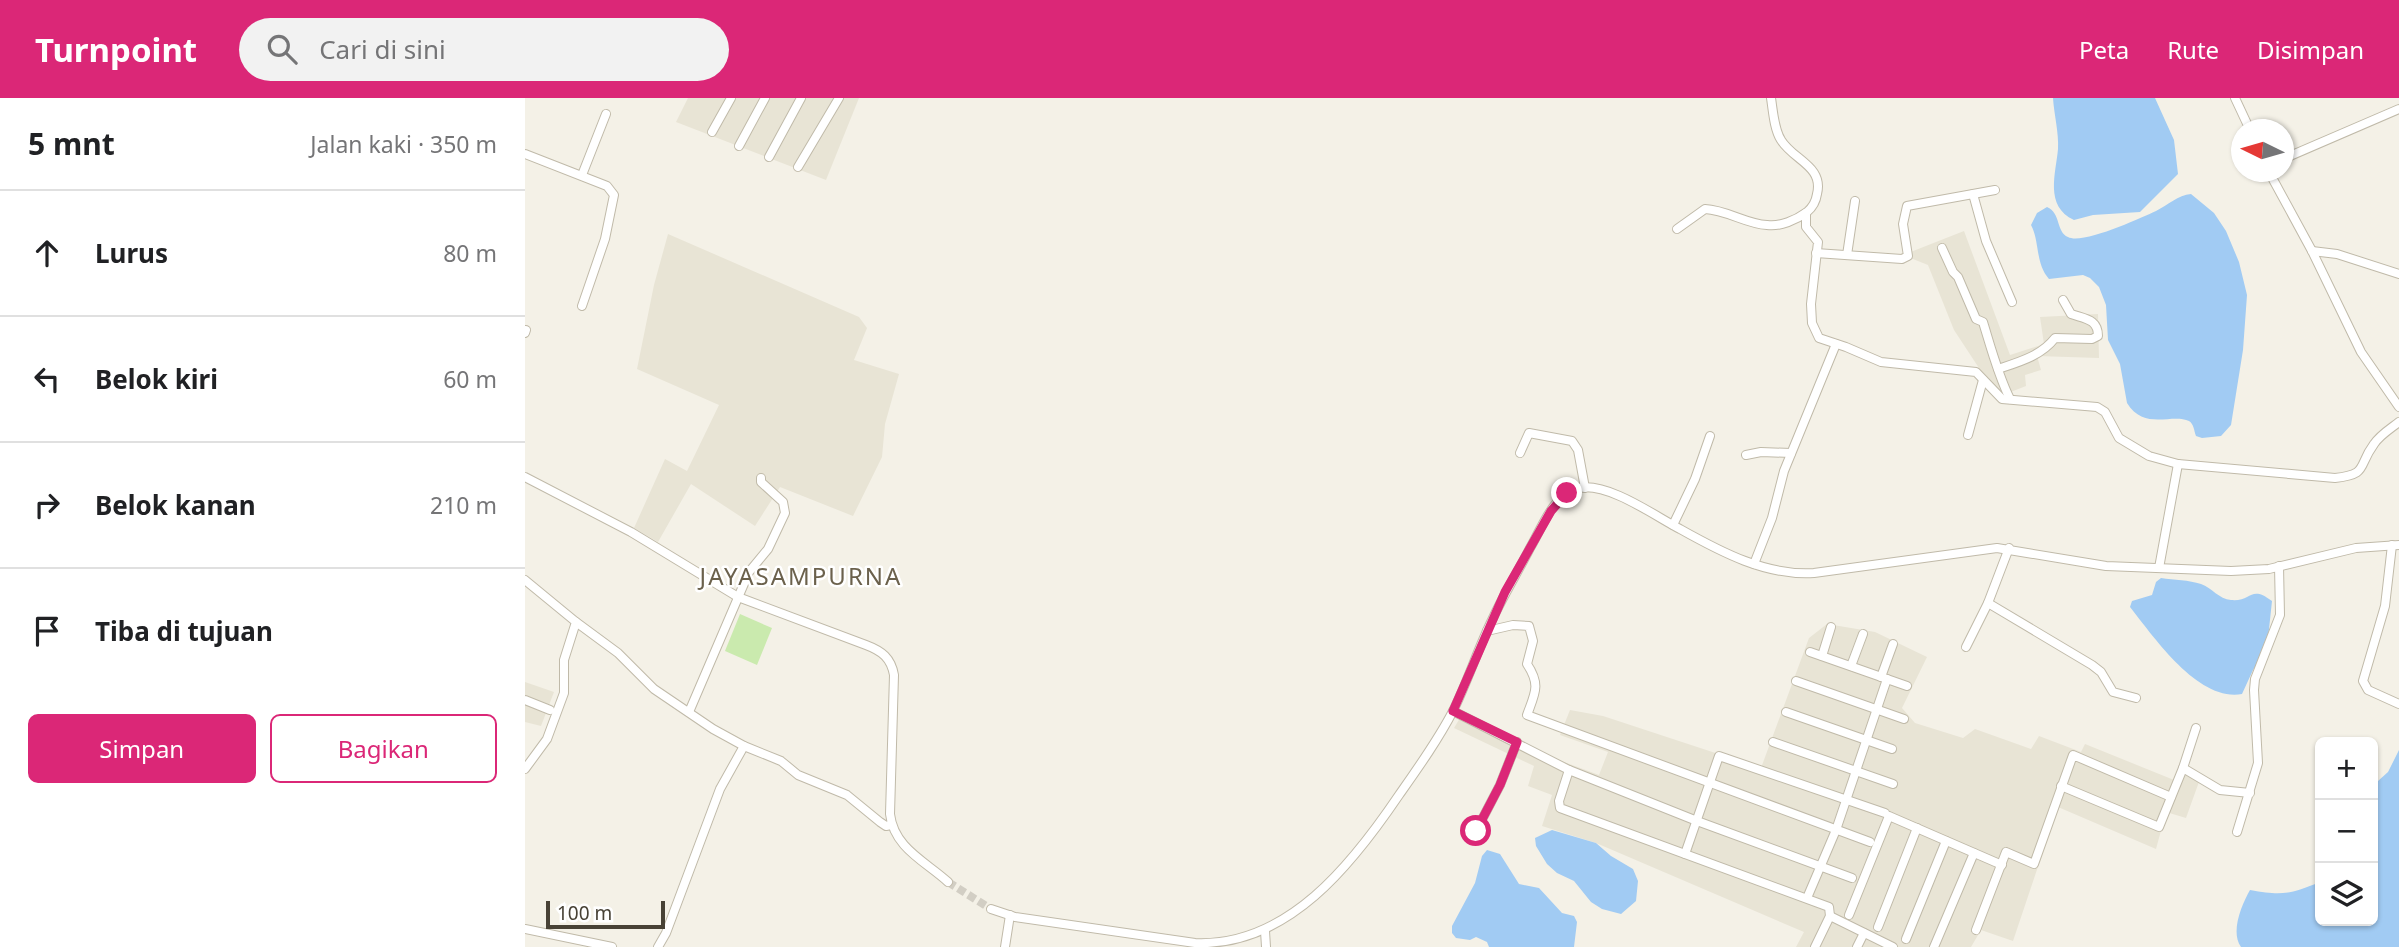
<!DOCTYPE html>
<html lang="id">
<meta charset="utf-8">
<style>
:root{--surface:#fff;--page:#f2f2f2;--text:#202124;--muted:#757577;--line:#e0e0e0;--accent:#db2777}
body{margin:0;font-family:"Noto Sans",sans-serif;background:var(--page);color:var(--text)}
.controls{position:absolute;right:21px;bottom:21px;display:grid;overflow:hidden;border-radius:10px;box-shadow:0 2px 5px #0004}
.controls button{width:63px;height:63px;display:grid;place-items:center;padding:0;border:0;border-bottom:2px solid var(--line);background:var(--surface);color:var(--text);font:35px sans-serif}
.compass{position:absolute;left:1706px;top:21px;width:63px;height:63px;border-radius:50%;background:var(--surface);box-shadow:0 2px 5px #0004;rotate:275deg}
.scale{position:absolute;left:21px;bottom:18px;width:119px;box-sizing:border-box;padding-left:7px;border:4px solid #484236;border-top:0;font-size:19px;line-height:24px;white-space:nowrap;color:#484236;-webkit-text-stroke:5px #fff;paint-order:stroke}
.stop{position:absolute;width:21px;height:21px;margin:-16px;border:5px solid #db2777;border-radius:50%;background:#fff}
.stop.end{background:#db2777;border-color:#fff;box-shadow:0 2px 7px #0008}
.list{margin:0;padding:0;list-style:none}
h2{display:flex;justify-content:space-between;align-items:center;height:91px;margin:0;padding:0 28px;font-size:30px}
h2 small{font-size:23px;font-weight:400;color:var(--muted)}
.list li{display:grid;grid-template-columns:46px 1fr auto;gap:21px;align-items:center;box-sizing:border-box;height:126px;padding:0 28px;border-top:2px solid var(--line)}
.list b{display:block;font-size:26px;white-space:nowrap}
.list em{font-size:23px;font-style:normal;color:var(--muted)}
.actions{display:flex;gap:14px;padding:21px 28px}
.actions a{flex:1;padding:16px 0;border:2px solid var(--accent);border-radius:10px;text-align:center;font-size:24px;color:var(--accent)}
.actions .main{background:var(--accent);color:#fff}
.icon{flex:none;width:38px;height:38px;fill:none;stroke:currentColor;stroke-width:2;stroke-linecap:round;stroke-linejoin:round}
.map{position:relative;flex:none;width:1874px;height:849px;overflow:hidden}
header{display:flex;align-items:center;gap:42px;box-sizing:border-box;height:98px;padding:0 35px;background:var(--accent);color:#fff}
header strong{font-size:33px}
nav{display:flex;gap:38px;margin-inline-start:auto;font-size:24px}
.search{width:490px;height:63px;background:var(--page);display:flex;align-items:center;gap:18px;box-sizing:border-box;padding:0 24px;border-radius:38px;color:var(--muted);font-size:26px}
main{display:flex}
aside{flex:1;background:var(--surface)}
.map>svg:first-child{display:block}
</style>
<header>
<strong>Turnpoint</strong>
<div class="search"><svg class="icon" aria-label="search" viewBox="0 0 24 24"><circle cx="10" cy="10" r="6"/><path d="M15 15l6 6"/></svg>Cari di sini</div>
<nav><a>Peta</a><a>Rute</a><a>Disimpan</a></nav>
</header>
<main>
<aside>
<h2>5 mnt<small>Jalan kaki · 350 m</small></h2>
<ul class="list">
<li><svg class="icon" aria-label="ahead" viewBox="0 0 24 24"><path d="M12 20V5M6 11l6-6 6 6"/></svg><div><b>Lurus</b></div><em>80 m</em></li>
<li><svg class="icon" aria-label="left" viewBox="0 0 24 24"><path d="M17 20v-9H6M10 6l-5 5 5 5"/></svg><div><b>Belok kiri</b></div><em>60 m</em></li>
<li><svg class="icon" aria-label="right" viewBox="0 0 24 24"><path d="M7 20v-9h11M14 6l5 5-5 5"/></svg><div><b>Belok kanan</b></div><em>210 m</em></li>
<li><svg class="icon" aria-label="arrive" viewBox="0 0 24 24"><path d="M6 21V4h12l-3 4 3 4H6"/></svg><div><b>Tiba di tujuan</b></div></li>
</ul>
<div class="actions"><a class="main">Simpan</a><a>Bagikan</a></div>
</aside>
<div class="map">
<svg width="1874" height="849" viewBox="0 0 1874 849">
<rect width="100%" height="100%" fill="#f4f1e7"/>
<g fill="#e8e4d5">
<path d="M 163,0 L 334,0 L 301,82 L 151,24 Z"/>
<path d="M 1439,133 L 1485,257 L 1519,246 L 1515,219 L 1573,216 L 1574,260 L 1512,258 L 1516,272 L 1500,277 L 1501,288 L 1473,299 L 1429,232 L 1403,167 L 1378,157 Z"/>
<path d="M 143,136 L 334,219 L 342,230 L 329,262 L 374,276 L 360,326 L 357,359 L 328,418 L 255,389 L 230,428 L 166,386 L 133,444 L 109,430 L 140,361 L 162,373 L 194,307 L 112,271 L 129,187 Z"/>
<path d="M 1302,526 L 1350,534 L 1402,559 L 1377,610 L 1390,625 L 1438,640 L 1450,631 L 1506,651 L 1514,638 L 1556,654 L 1560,646 L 1649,682 L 1654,673 L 1675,681 L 1661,720 L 1641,714 L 1631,751 L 1533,709 L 1488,843 L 1456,832 L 1446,849 L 1271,849 L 1279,834 L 1071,745 L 1017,728 L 1027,697 L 1003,688 L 1009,668 L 929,630 L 938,615 L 1031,661 L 1074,677 L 1083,654 L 1035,637 L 1045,612 L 1078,618 L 1236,670 L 1284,540 Z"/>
<path d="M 0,584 L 29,594 L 16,628 L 0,624 Z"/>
</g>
<path fill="#caeaae" d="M 215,516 L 247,530 L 232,567 L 200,553 Z"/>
<g fill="#a1cbf3">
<path d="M 1528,0 L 1630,0 L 1649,42 L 1653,76 L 1615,114 L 1568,117 L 1549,122 C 1519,108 1531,75 1533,51 C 1534,35 1529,16 1528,0 Z"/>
<path d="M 1666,96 L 1689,115 L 1701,133 L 1714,164 L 1722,197 L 1718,252 L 1706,327 L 1696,338 L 1677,340 L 1671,338 C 1669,333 1669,326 1664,323 C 1647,315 1619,333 1602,305 L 1595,266 L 1583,242 L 1581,207 L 1574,189 L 1565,180 L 1558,177 L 1524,181 C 1510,165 1515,144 1506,127 L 1512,115 L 1522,109 C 1536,115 1531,134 1543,139 C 1557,147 1616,120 1631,113 C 1643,107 1653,97 1666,96 Z"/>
<path d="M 1636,480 C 1649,482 1664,482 1676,486 C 1687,490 1694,501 1706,502 C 1727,504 1725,486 1747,503 L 1742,550 L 1728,572 L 1717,596 C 1673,604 1629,539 1605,509 L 1607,503 L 1627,497 L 1631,484 Z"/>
<path d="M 1874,652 L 1874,849 L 1716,849 C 1705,834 1717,806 1725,792 C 1758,798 1765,796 1795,784 L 1795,823 L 1848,823 L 1848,683 L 1853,683 L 1863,674 Z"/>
<path d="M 1027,732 L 1071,745 L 1086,758 L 1108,771 L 1113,783 L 1111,803 L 1096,816 L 1077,811 L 1066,804 L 1049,783 L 1032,775 L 1022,766 L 1011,748 L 1010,740 Z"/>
<path d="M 962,752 L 975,756 L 994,786 L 1014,790 L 1037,815 L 1049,818 L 1052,824 L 1049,849 L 964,849 L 962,844 L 951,839 L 945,842 L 931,840 L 927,835 L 927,828 L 950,785 L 957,758 Z"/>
</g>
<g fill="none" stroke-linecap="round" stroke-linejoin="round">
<path stroke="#d2cec4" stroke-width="8" stroke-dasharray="8 4" stroke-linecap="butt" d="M 423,784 L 466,811"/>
<g stroke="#c0baa9" stroke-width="10">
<g id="minor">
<path d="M 1710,0 L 1725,32"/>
<path d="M 187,34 L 206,0"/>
<path d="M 214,48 L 240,0"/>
<path d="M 0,56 L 82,88 L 89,97 L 80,141 L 57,208"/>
<path d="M 244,59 L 276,0"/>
<path d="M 1758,61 L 1874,11"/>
<path d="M 273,69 L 314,0"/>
<path d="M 1744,74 L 1787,153 L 1836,254 L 1874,309"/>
<path d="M 57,77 L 81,16"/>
<path d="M 1448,96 L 1461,143 L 1487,204"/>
<path d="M 1281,115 L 1281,129 L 1293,144 L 1286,206 L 1287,225 L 1294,240 L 1321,249 L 1356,264 L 1451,274 L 1477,301 L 1572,309 L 1580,314 L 1594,340 L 1624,358 L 1653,366 L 1810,380 C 1844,376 1832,369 1849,346 C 1855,337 1865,331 1874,324"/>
<path d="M 1152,131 L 1180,111 C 1202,112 1221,126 1242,127 C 1255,129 1271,122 1282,114 C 1288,109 1291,103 1292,96 C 1299,68 1268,62 1256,42 C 1249,31 1248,13 1246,0"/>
<path d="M 1417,150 L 1428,174 L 1433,179 L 1451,221 L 1458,224 C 1466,250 1473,277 1485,301"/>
<path d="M 1787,153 L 1812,156 L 1874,176"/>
<path d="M 1291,155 L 1377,161 L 1383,158 L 1378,126 L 1382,108 L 1470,92"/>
<path d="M 1322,157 L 1330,103"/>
<path d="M 0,235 L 1,232"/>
<path d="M 1473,271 C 1494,264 1516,258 1530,240 L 1567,241 L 1573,238 C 1573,221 1560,221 1546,216 L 1538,202"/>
<path d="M 1443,337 L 1458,282"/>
<path d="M 995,355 L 1004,335 L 1047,343 L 1053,352 L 1060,390"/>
<path d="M 1221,357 L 1236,354 L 1266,355"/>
<path d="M 0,379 L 106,434 L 213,499 L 341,547 C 357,553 366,560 369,577 L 365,716 C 369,750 400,763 423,784"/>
<path d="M 1148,427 L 1170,381 L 1185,338"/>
<path d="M 1867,447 L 1860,508 L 1838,583 L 1843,592 L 1874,606"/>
<path d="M 1229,466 L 1247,420 L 1259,373 L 1311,246"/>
<path d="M 1634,470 L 1653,366"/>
<path d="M 0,482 L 51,524 L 39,562 L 39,595 L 22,641 L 0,671"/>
<path d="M 1463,505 L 1567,567 L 1576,574 L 1588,594 L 1611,600"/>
<path d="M 51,524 L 93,555 L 129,591 L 188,631 L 219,648 L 256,663 L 273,677 L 322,697 L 355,724 L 361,728 L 366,727"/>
<path d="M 962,533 L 988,527 L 1004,528 L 1008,543 L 1002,566 C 1016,587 1010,595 1002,617 L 1345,744"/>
<path d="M 1441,549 L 1463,505 L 1484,450"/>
<path d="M 1285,554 L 1362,581"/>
<path d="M 1297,558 L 1306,529"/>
<path d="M 1326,568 L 1338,536"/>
<path d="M 1356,579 L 1368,546"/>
<path d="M 1271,583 L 1379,621"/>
<path d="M 0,602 L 25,612"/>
<path d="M 928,613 L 1044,672 L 1172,723 L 1327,780"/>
<path d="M 164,614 L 224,474 L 243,451 L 260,415 L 258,404 L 236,384 L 236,380"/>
<path d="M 1261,614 L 1367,651"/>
<path d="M 1671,630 L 1658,670 L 1695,692 L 1725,695"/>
<path d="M 1248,644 L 1368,686"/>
<path d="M 1044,672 L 1034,703 L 1035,710 L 1304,809 L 1305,818 L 1290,849"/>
<path d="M 1536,688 L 1634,729 L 1658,670"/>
<path d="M 951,733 L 975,687 L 992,644"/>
<path d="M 1712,734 L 1733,665 L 1729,592 L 1730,581 L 1755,517 L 1754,468"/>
<path d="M 1160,756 L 1194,658 L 1360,715"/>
<path d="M 1282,800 L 1311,732 L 1362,581 L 1382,588"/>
<path d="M 466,811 L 490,819 L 670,845 C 763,849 828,765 874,697 C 893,670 913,642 928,613 C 943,583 953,550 968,520 C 979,496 993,474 1005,450 C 1017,430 1028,396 1054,390 C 1083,384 1130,418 1155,431 C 1196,454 1241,478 1289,475 L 1472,450 L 1581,468 L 1706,473 L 1744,471 L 1831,450 L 1874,447"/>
<path d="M 1324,817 L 1364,718 L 1477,767"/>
<path d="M 1305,818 L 1368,849"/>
<path d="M 1353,829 L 1392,730"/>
<path d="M 0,831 L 87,849"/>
<path d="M 1451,832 L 1481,754 L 1509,766 L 1548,657 L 1646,699"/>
<path d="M 740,833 L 741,849"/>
<path d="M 1381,841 L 1421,743"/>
<path d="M 133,849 L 141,835 L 195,691 L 219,648"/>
<path d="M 480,849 L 485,817"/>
<path d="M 1332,849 L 1339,835"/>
<path d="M 1409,849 L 1449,755"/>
</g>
</g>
<use href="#minor" stroke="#fff" stroke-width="8"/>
</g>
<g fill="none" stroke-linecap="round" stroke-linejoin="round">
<path stroke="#db2777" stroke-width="9" d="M 951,733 L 975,687 L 992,644 L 928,613 L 980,494 L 1026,413 L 1042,395"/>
</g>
<g text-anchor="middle" stroke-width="5" stroke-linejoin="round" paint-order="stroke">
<g font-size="24" letter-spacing="2" fill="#6b614c" stroke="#fff">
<text x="276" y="487">JAYASAMPURNA</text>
</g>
</g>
</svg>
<div class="controls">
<button>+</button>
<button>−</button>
<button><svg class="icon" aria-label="layers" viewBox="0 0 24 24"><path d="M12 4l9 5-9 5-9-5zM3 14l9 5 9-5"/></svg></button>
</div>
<svg class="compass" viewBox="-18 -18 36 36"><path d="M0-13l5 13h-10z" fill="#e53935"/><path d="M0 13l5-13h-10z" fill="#757577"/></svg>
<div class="scale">100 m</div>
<div class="stop" style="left:951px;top:733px"></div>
<div class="stop end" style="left:1042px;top:395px"></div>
</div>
</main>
